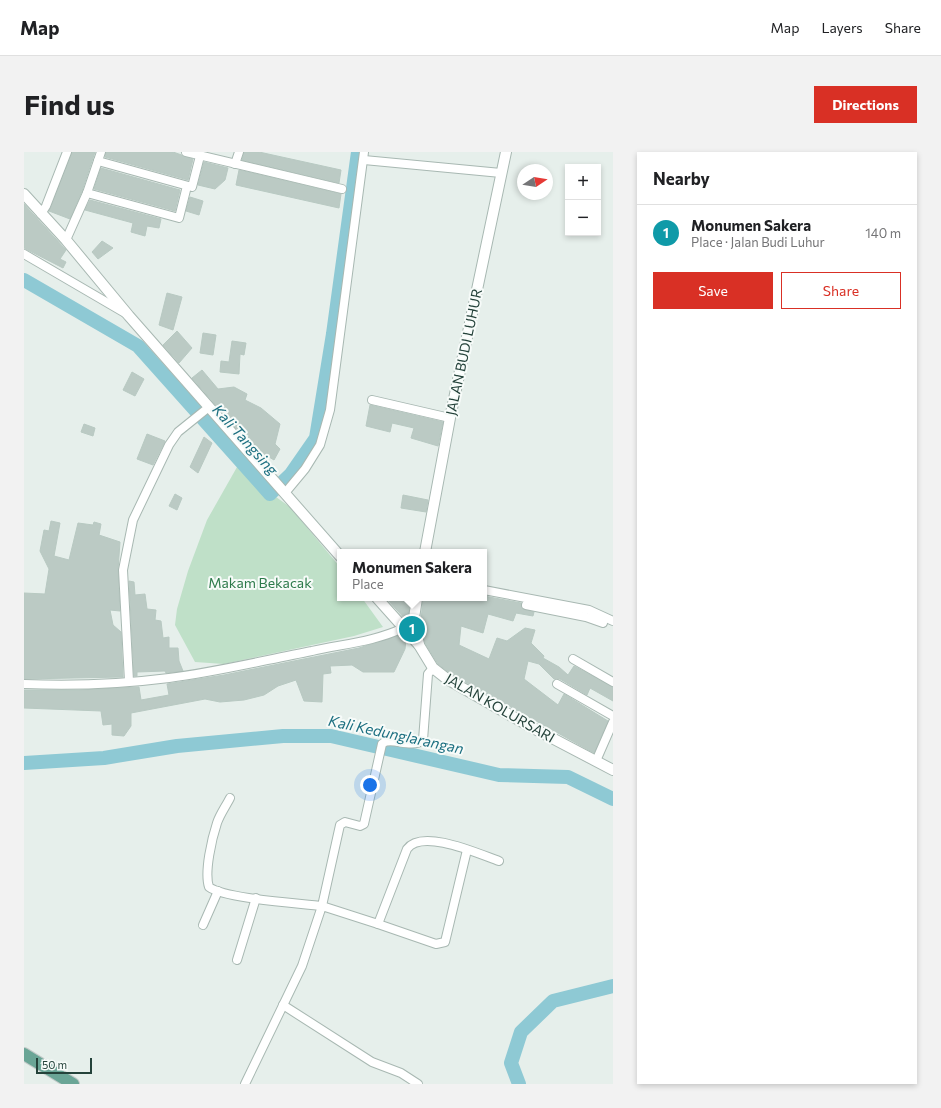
<!DOCTYPE html>
<meta charset="utf-8">
<style>
:root{--surface:#fff;--page:#f2f2f2;--text:#202124;--muted:#757577;--line:#e0e0e0;--accent:#d93025}
body{margin:0;font-family:Commissioner,sans-serif;background:var(--page);color:var(--text)}
.controls{position:absolute;right:12px;top:12px;display:grid;overflow:hidden;border-radius:0px;box-shadow:0 2px 6px #0003}
.controls button{width:36px;height:36px;display:grid;place-items:center;padding:0;border:0;border-bottom:1px solid var(--line);background:var(--surface);color:var(--text);font:20px sans-serif}
.compass{position:absolute;left:493px;top:12px;width:36px;height:36px;border-radius:50%;background:var(--surface);box-shadow:0 2px 6px #0003;rotate:78deg}
.scale{position:absolute;left:12px;bottom:10px;width:56px;box-sizing:border-box;padding-left:4px;border:2px solid #24423a;border-top:0;font-size:11px;line-height:14px;white-space:nowrap;color:#24423a;-webkit-text-stroke:3px #f7fbf9;paint-order:stroke}
.you{position:absolute;left:346px;top:633px;width:14px;height:14px;margin:-10px;border:3px solid #fff;border-radius:50%;background:#1a73e8;box-shadow:0 0 0 6px #1a73e833}
.badge{display:grid;place-items:center;width:26px;height:26px;border-radius:50%;background:var(--accent);color:#fff;font-size:13px;font-weight:700}
.pin{position:absolute;translate:-50% -50%;border:2px solid #fff;box-shadow:0 1px 4px #0006}
.popup{position:absolute;left:313px;top:397px;width:150px;height:52px;box-sizing:border-box;display:grid;place-content:center;border-radius:0px;background:var(--surface);filter:drop-shadow(0 1px 3px #0005);font-size:13px;white-space:nowrap;color:var(--muted)}
.popup b{font-size:15px;color:var(--text)}
.popup::after{content:'';position:absolute;left:50%;top:100%;margin-left:-8px;border:8px solid transparent;border-top-color:var(--surface)}
.list{margin:0;padding:0;list-style:none}
h2{display:flex;justify-content:space-between;align-items:center;height:52px;margin:0;padding:0 16px;font-size:17px}
h2 small{font-size:13px;font-weight:400;color:var(--muted)}
.list li{display:grid;grid-template-columns:26px 1fr auto;gap:12px;align-items:center;box-sizing:border-box;height:56px;padding:0 16px;border-top:1px solid var(--line)}
.list b{display:block;font-size:15px;white-space:nowrap}
.list p{margin:0;font-size:13px;white-space:nowrap;color:var(--muted)}
.list em{font-size:13px;font-style:normal;color:var(--muted)}
.actions{display:flex;gap:8px;padding:12px 16px}
.actions a{flex:1;padding:9px 0;border:1px solid var(--accent);border-radius:0px;text-align:center;font-size:14px;color:var(--accent)}
.actions .main{background:var(--accent);color:#fff}
.map{position:relative;flex:none;width:589px;height:932px;overflow:hidden;border-radius:0px}
header{display:flex;align-items:center;gap:24px;box-sizing:border-box;height:56px;padding:0 20px;background:var(--surface);border-bottom:1px solid var(--line)}
header strong{font-size:19px}
nav{display:flex;gap:22px;margin-inline-start:auto;font-size:14px}
.intro{display:flex;align-items:center;justify-content:space-between;box-sizing:border-box;height:96px;padding:0 24px}
h1{margin:0;font-size:28px}
.button{padding:10px 18px;border-radius:0px;background:var(--accent);color:#fff;font-size:14px;font-weight:700}
main{display:flex;gap:24px;padding:0 24px}
aside{flex:1;background:var(--surface);border-radius:0px;box-shadow:0 2px 6px #0003}
.map>svg:first-child{display:block}
</style>
<header>
<strong>Map</strong>
<nav><a>Map</a><a>Layers</a><a>Share</a></nav>
</header>
<div class="intro"><h1>Find us</h1><a class="button">Directions</a></div>
<main>
<div class="map">
<svg width="589" height="932" viewBox="0 0 589 932">
<rect width="100%" height="100%" fill="#e6efeb"/>
<path fill="#bfe0c8" d="M 217,308 L 245,340 L 266,355 L 316,415 L 316,446 L 338,446 L 359,475 L 330,484 L 200,512 L 171,510 L 151,473 L 153,457 L 164,419 L 183,368 Z"/>
<g fill="none" stroke-linecap="round" stroke-linejoin="round">
<g stroke="#8ec9d4" stroke-width="14">
<path d="M 0,128 L 114,194 L 246,342 L 267,322 L 292,286 L 309,182 L 334,0"/>
<path d="M 0,611 L 80,606 L 153,594 L 259,584 L 307,584 L 475,623 L 544,625 L 589,647"/>
<path d="M 495,932 L 487,911 L 497,880 L 529,849 L 589,834"/>
</g>
</g>
<g fill="#bbcac4" stroke="#b8c9c2">
<path d="M 48,0 L 71,0 L 58,39 L 46,67 L 25,59 Z"/>
<path d="M 82,0 L 149,0 L 169,7 L 164,28 L 81,5 Z"/>
<path d="M 220,0 L 235,0 L 317,18 L 315,31 L 218,8 Z"/>
<path d="M 180,10 L 204,16 L 201,28 L 191,37 L 174,33 Z"/>
<path d="M 77,16 L 156,38 L 151,59 L 70,37 Z"/>
<path d="M 215,18 L 317,42 L 315,56 L 212,33 Z"/>
<path d="M 166,45 L 179,49 L 175,63 L 162,59 Z"/>
<path d="M 66,48 L 137,67 L 135,76 L 123,74 L 121,84 L 107,80 L 109,71 L 61,58 Z"/>
<path d="M 0,52 L 42,98 L 36,107 L 42,110 L 39,116 L 0,96 Z"/>
<path d="M 78,89 L 89,96 L 74,107 L 68,100 Z"/>
<path d="M 143,141 L 158,145 L 149,178 L 135,173 Z"/>
<path d="M 153,179 L 168,196 L 155,211 L 139,193 Z"/>
<path d="M 179,181 L 192,183 L 189,203 L 176,201 Z"/>
<path d="M 208,189 L 222,191 L 220,203 L 216,202 L 215,222 L 196,220 L 197,209 L 205,210 Z"/>
<path d="M 178,218 L 194,237 L 210,235 L 223,242 L 221,248 L 237,256 L 256,272 L 251,292 L 256,297 L 250,308 L 230,296 L 224,290 L 225,283 L 213,277 L 168,226 Z"/>
<path d="M 108,220 L 120,227 L 111,244 L 99,238 Z"/>
<path d="M 346,253 L 419,270 L 414,294 L 387,286 L 390,276 L 368,271 L 366,280 L 342,274 Z"/>
<path d="M 60,272 L 71,276 L 69,284 L 57,280 Z"/>
<path d="M 123,282 L 141,289 L 129,313 L 113,307 Z"/>
<path d="M 180,285 L 188,291 L 174,321 L 166,315 Z"/>
<path d="M 151,342 L 158,346 L 153,358 L 145,354 Z"/>
<path d="M 379,343 L 404,348 L 402,360 L 377,356 Z"/>
<path d="M 27,369 L 36,371 L 30,404 L 45,408 L 54,371 L 69,373 L 70,370 L 77,372 L 75,383 L 96,390 L 94,418 L 96,459 L 86,458 L 89,473 L 97,480 L 99,525 L 0,527 L 0,441 L 21,442 L 25,417 L 16,399 L 20,378 L 25,379 Z"/>
<path d="M 105,429 L 110,430 L 111,443 L 121,442 L 123,457 L 132,458 L 131,468 L 137,469 L 139,486 L 145,485 L 145,496 L 154,496 L 155,509 L 159,519 L 142,521 L 141,519 L 113,520 L 113,524 L 110,524 Z"/>
<path d="M 460,444 L 497,451 L 499,457 L 510,460 L 509,464 L 492,461 L 489,469 L 464,462 L 459,481 L 437,474 L 435,493 L 465,507 L 473,486 L 483,489 L 501,476 L 511,478 L 507,491 L 520,504 L 519,506 L 535,515 L 544,523 L 550,514 L 589,535 L 589,549 L 566,536 L 563,543 L 536,527 L 530,527 L 515,512 L 504,509 L 500,527 L 534,553 L 540,542 L 584,569 L 570,601 L 447,533 L 427,522 L 414,512 L 401,491 L 397,469 L 399,446 L 460,446 Z"/>
<path d="M 362,446 L 386,446 L 384,465 L 382,468 Z"/>
<path d="M 376,483 L 382,488 L 381,497 L 370,520 L 339,520 L 328,513 L 306,514 L 307,521 L 299,522 L 298,550 L 280,549 L 272,528 L 254,534 L 240,543 L 220,548 L 196,550 L 181,547 L 107,561 L 107,574 L 100,584 L 88,583 L 88,572 L 79,573 L 77,559 L 0,556 L 0,538 L 55,538 L 115,535 L 117,548 L 145,543 L 143,532 L 200,523 L 335,496 Z"/>
</g>
<g fill="none" stroke-linecap="round" stroke-linejoin="round">
<g stroke="#a8b8b2" stroke-width="10">
<g id="minor">
<path d="M 162,0 L 318,37"/>
<path d="M 340,8 L 477,21"/>
<path d="M 74,9 L 168,35 L 176,4"/>
<path d="M 211,12 L 215,0"/>
<path d="M 63,41 L 77,0"/>
<path d="M 17,62 L 22,54 L 43,0"/>
<path d="M 42,88 L 63,41 L 155,66 L 163,34"/>
<path d="M 0,102 L 101,161"/>
<path d="M 348,248 L 426,266"/>
<path d="M 261,341 L 281,317 L 296,293 L 306,258 L 340,0"/>
<path d="M 460,438 L 565,458 L 589,469"/>
<path d="M 502,453 L 562,465 L 579,471"/>
<path d="M 549,507 L 589,530"/>
<path d="M 105,529 L 99,418 L 109,368 L 145,293 L 154,280 L 185,255"/>
<path d="M 0,532 C 48,534 98,532 145,526 C 193,520 241,508 288,499 C 318,492 350,490 379,476"/>
<path d="M 533,532 L 589,564"/>
<path d="M 572,609 L 589,570"/>
<path d="M 206,646 C 202,654 196,662 193,671 C 188,686 180,720 185,735 C 202,747 274,751 298,754 L 316,673 L 321,670 L 336,674 L 340,672 L 358,592 C 366,583 386,598 399,588 L 404,522 L 409,516"/>
<path d="M 354,772 L 412,792 L 421,790 L 443,698"/>
<path d="M 179,773 L 194,739"/>
<path d="M 213,808 L 232,746"/>
<path d="M 259,853 L 348,910 L 377,921 L 394,932"/>
<path d="M 221,932 L 278,814 L 298,754 L 354,772 L 383,697 C 398,676 455,702 475,709"/>
</g>
</g>
<g stroke="#a8b8b2" stroke-width="12">
<g id="tertiary">
<path d="M 0,42 L 42,88 L 105,164 L 316,404"/>
<path d="M 401,400 L 426,266 L 482,0"/>
<path d="M 353,446 L 395,493 L 409,516 L 423,527 L 507,575 L 589,618"/>
<path d="M 393,446 L 390,466 L 395,493"/>
</g>
</g>
<g stroke="#c2cac8" stroke-width="14">
<path id="primary" d="M 0,902 L 49,932"/>
</g>
<use href="#minor" stroke="#fff" stroke-width="8"/>
<use href="#tertiary" stroke="#fff" stroke-width="10"/>
<use href="#primary" stroke="#6aa596" stroke-width="12"/>
</g>
<g text-anchor="middle" stroke-width="4" stroke-linejoin="round" paint-order="stroke">
<g font-size="14" fill="#24423a" stroke="#f7fbf9">
<text transform="translate(440 200) rotate(-78)" y="5">JALAN BUDI LUHUR</text>
<text transform="translate(476 556) rotate(30)" y="5">JALAN KOLURSARI</text>
</g>
<g font-size="14" fill="#2d7a4b" stroke="#f7fbf9">
<text x="236" y="436">Makam Bekacak</text>
</g>
<g font-size="15" font-style="italic" fill="#1c6f80" stroke="#f7fbf9">
<text transform="translate(221 288) rotate(48)" y="5">Kali Tangsing</text>
<text transform="translate(372 583) rotate(12)" y="5">Kali Kedunglarangan</text>
</g>
</g>
</svg>
<div class="controls">
<button>+</button>
<button>−</button>
</div>
<svg class="compass" viewBox="-18 -18 36 36"><path d="M0-13l5 13h-10z" fill="#e53935"/><path d="M0 13l5-13h-10z" fill="#757577"/></svg>
<div class="scale">50 m</div>
<div class="you"></div>
<div class="pin badge" style="left:388px;top:477px;background:#0f9aa8">1</div>
<div class="popup"><b>Monumen Sakera</b>Place</div>
</div>
<aside>
<h2>Nearby<small></small></h2>
<ul class="list">
<li><span class="badge" style="background:#0f9aa8">1</span><div><b>Monumen Sakera</b><p>Place · Jalan Budi Luhur</p></div><em>140 m</em></li>
</ul>
<div class="actions"><a class="main">Save</a><a>Share</a></div>
</aside>
</main>
